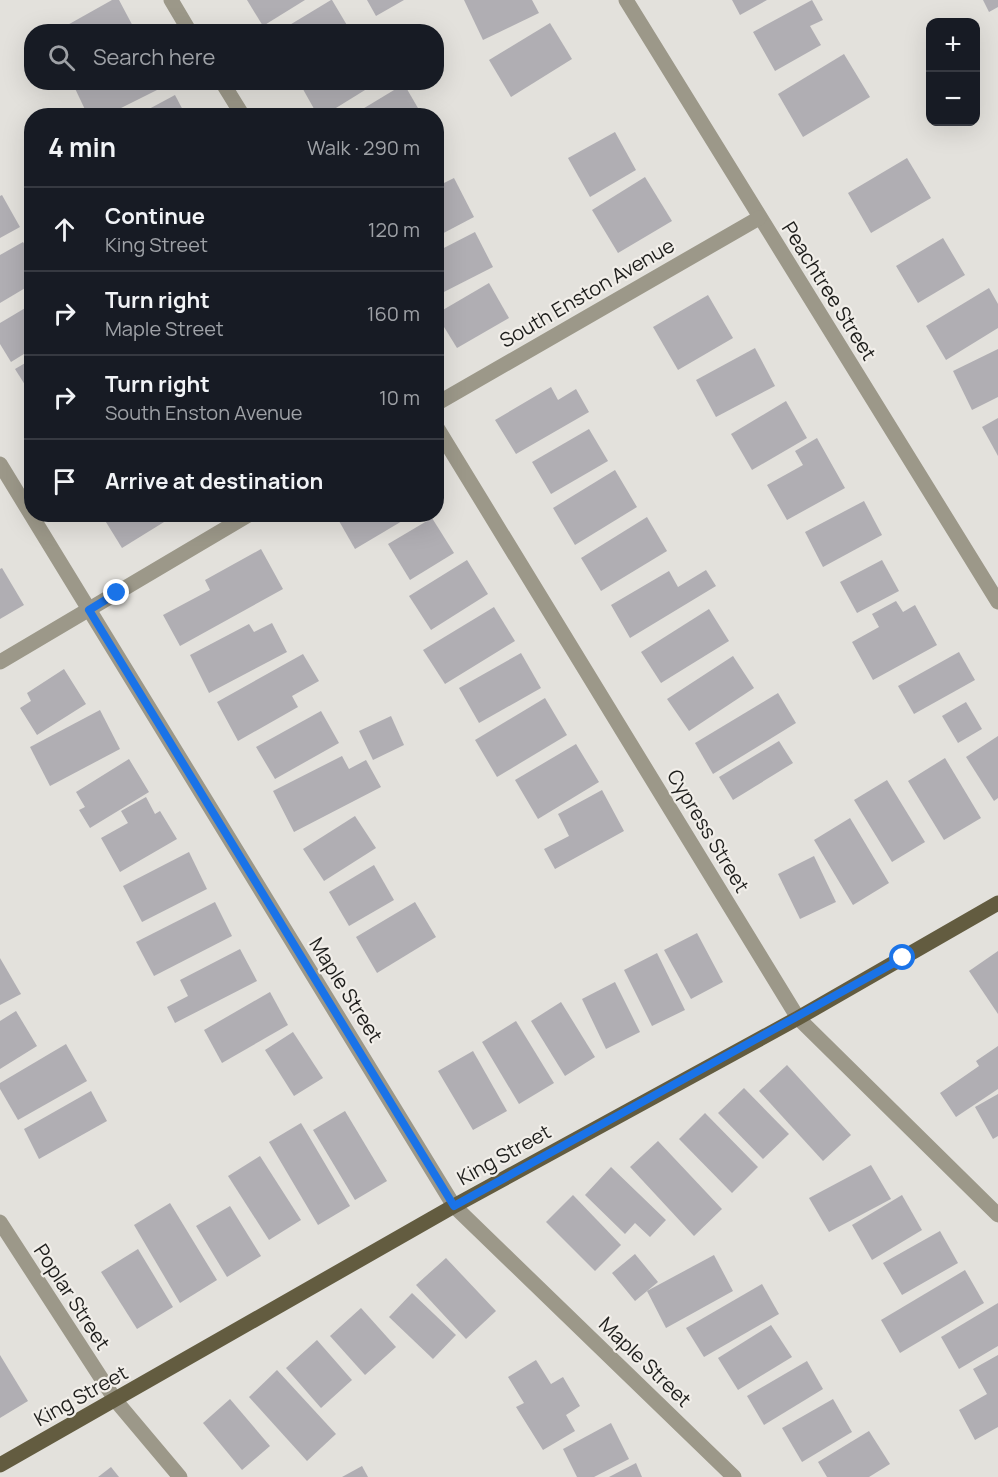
<!DOCTYPE html>
<meta charset="utf-8">
<style>
:root{--surface:#171b24;--page:#242831;--text:#f1f3f6;--muted:#9ea1a6;--line:#363941}
body{margin:0;font-family:Manrope,sans-serif;background:var(--page);color:var(--text)}
.controls{position:absolute;right:18px;top:18px;display:grid;overflow:hidden;border-radius:12px;box-shadow:0 6px 24px #0002}
.controls button{width:54px;height:54px;display:grid;place-items:center;padding:0;border:0;border-bottom:2px solid var(--line);background:var(--surface);color:var(--text);font:30px sans-serif}
.stop{position:absolute;width:18px;height:18px;margin:-14px;border:4px solid #1a73e8;border-radius:50%;background:#fff}
.stop.end{background:#1a73e8;border-color:#fff;box-shadow:0 2px 6px #0008}
.list{margin:0;padding:0;list-style:none}
h2{display:flex;justify-content:space-between;align-items:center;height:78px;margin:0;padding:0 24px;font-size:26px}
h2 small{font-size:20px;font-weight:400;color:var(--muted)}
.list li{display:grid;grid-template-columns:39px 1fr auto;gap:18px;align-items:center;box-sizing:border-box;height:84px;padding:0 24px;border-top:2px solid var(--line)}
.list b{display:block;font-size:22px;white-space:nowrap}
.list p{margin:0;font-size:20px;white-space:nowrap;color:var(--muted)}
.list em{font-size:20px;font-style:normal;color:var(--muted)}
.icon{flex:none;width:33px;height:33px;fill:none;stroke:currentColor;stroke-width:2;stroke-linecap:round;stroke-linejoin:round}
.map{position:relative;flex:none;width:998px;height:1477px;overflow:hidden}
.search{position:absolute;background:var(--surface);box-shadow:0 6px 24px #0002;left:24px;top:24px;width:420px;height:66px;display:flex;align-items:center;gap:15px;box-sizing:border-box;padding:0 21px;border-radius:24px;color:var(--muted);font-size:22px}
.panel{position:absolute;background:var(--surface);box-shadow:0 6px 24px #0002;left:24px;top:108px;width:420px;height:414px;border-radius:24px}
.map>svg:first-child{display:block}
</style>
<div class="map">
<svg width="998" height="1477" viewBox="0 0 998 1477">
<rect width="100%" height="100%" fill="#e3e1dc"/>
<g fill="#b0aeb3">
<path d="M 112,0 L 119,0 L 136,32 L 55,32 Z"/>
<path d="M 247,0 L 305,0 L 263,26 Z"/>
<path d="M 332,0 L 351,32 L 278,32 L 331,0 Z"/>
<path d="M 367,0 L 404,0 L 376,16 Z"/>
<path d="M 464,0 L 532,0 L 539,13 L 483,40 Z"/>
<path d="M 732,0 L 767,0 L 740,15 Z"/>
<path d="M 812,0 L 823,20 L 810,26 L 821,45 L 775,71 L 753,32 Z"/>
<path d="M 983,0 L 998,0 L 998,7 L 989,12 Z"/>
<path d="M 550,23 L 572,59 L 511,97 L 489,60 Z"/>
<path d="M 844,54 L 870,97 L 803,137 L 778,94 Z"/>
<path d="M 72,82 L 166,82 L 167,85 L 105,116 L 88,116 Z"/>
<path d="M 299,82 L 378,82 L 323,116 L 318,116 Z"/>
<path d="M 404,84 L 422,115 L 351,116 Z"/>
<path d="M 175,95 L 186,116 L 136,116 Z"/>
<path d="M 615,132 L 636,170 L 590,197 L 568,158 Z"/>
<path d="M 907,158 L 931,198 L 871,233 L 848,193 Z"/>
<path d="M 645,177 L 672,221 L 618,253 L 592,210 Z"/>
<path d="M 454,178 L 474,217 L 436,237 L 436,187 Z"/>
<path d="M 2,195 L 20,227 L 0,238 L 0,196 Z"/>
<path d="M 475,232 L 493,267 L 436,296 L 436,252 Z"/>
<path d="M 943,238 L 965,275 L 918,303 L 896,266 Z"/>
<path d="M 23,242 L 32,256 L 32,284 L 0,303 L 0,255 Z"/>
<path d="M 489,283 L 509,318 L 457,348 L 436,314 Z"/>
<path d="M 989,288 L 998,304 L 998,328 L 946,360 L 926,326 Z"/>
<path d="M 708,295 L 733,338 L 678,370 L 653,327 Z"/>
<path d="M 32,304 L 32,349 L 11,362 L 0,344 L 0,323 Z"/>
<path d="M 755,348 L 775,386 L 716,417 L 696,380 Z"/>
<path d="M 998,349 L 998,397 L 972,410 L 953,371 Z"/>
<path d="M 32,359 L 32,396 L 15,369 Z"/>
<path d="M 551,387 L 558,400 L 576,389 L 589,412 L 516,454 L 495,420 Z"/>
<path d="M 786,401 L 807,438 L 752,470 L 731,434 Z"/>
<path d="M 998,418 L 998,456 L 982,427 Z"/>
<path d="M 589,429 L 608,461 L 551,494 L 532,462 Z"/>
<path d="M 817,438 L 845,488 L 787,520 L 767,485 L 803,465 L 795,451 Z"/>
<path d="M 615,470 L 637,507 L 575,545 L 553,508 Z"/>
<path d="M 864,501 L 882,535 L 823,567 L 805,532 Z"/>
<path d="M 101,514 L 177,514 L 122,548 Z"/>
<path d="M 335,514 L 414,514 L 355,549 Z"/>
<path d="M 647,517 L 667,551 L 601,591 L 581,558 Z"/>
<path d="M 432,518 L 454,553 L 410,580 L 388,544 Z"/>
<path d="M 261,549 L 283,589 L 180,646 L 163,615 L 210,590 L 205,580 Z"/>
<path d="M 467,560 L 488,594 L 431,630 L 409,596 Z"/>
<path d="M 882,560 L 899,591 L 857,613 L 840,582 Z"/>
<path d="M 2,568 L 24,605 L 0,619 L 0,569 Z"/>
<path d="M 706,570 L 716,586 L 630,638 L 611,605 L 669,571 L 678,587 Z"/>
<path d="M 896,601 L 903,612 L 915,605 L 937,645 L 873,680 L 852,642 L 879,627 L 872,614 Z"/>
<path d="M 494,607 L 515,641 L 445,684 L 423,650 Z"/>
<path d="M 709,609 L 729,641 L 661,683 L 641,652 Z"/>
<path d="M 272,623 L 287,652 L 209,693 L 190,655 L 249,624 L 254,632 Z"/>
<path d="M 959,652 L 975,680 L 914,714 L 898,686 Z"/>
<path d="M 521,653 L 541,688 L 479,723 L 459,688 Z"/>
<path d="M 303,654 L 319,681 L 292,696 L 298,707 L 238,741 L 217,702 Z"/>
<path d="M 733,656 L 754,688 L 689,731 L 667,699 Z"/>
<path d="M 64,669 L 86,704 L 37,735 L 20,708 L 31,701 L 27,693 Z"/>
<path d="M 778,693 L 796,723 L 713,774 L 695,743 Z"/>
<path d="M 545,698 L 567,735 L 497,777 L 475,740 Z"/>
<path d="M 966,702 L 982,729 L 958,743 L 942,716 Z"/>
<path d="M 100,710 L 120,749 L 50,786 L 30,747 Z"/>
<path d="M 321,711 L 339,743 L 275,779 L 256,747 Z"/>
<path d="M 391,716 L 404,745 L 373,760 L 359,731 Z"/>
<path d="M 998,736 L 998,798 L 994,801 L 966,757 Z"/>
<path d="M 779,741 L 793,763 L 733,800 L 719,777 Z"/>
<path d="M 576,744 L 599,782 L 538,819 L 515,780 Z"/>
<path d="M 342,756 L 349,769 L 366,760 L 381,787 L 294,832 L 273,791 Z"/>
<path d="M 945,758 L 981,818 L 944,840 L 908,781 Z"/>
<path d="M 129,759 L 149,792 L 90,828 L 79,810 L 85,807 L 76,792 Z"/>
<path d="M 887,780 L 925,842 L 892,862 L 854,800 Z"/>
<path d="M 602,790 L 624,831 L 555,869 L 544,849 L 569,836 L 558,814 Z"/>
<path d="M 146,797 L 155,814 L 160,811 L 177,839 L 120,872 L 101,838 L 128,823 L 121,811 Z"/>
<path d="M 355,816 L 376,848 L 324,881 L 303,849 Z"/>
<path d="M 850,818 L 889,883 L 853,905 L 814,840 Z"/>
<path d="M 189,852 L 207,889 L 142,922 L 123,886 Z"/>
<path d="M 814,856 L 836,902 L 800,919 L 778,874 Z"/>
<path d="M 374,865 L 394,900 L 349,926 L 329,892 Z"/>
<path d="M 215,902 L 232,936 L 154,976 L 136,942 Z"/>
<path d="M 415,902 L 436,937 L 377,973 L 356,937 Z"/>
<path d="M 697,933 L 723,982 L 691,999 L 664,950 Z"/>
<path d="M 240,949 L 257,981 L 175,1023 L 167,1007 L 188,996 L 180,980 Z"/>
<path d="M 998,951 L 998,1014 L 969,971 Z"/>
<path d="M 657,953 L 685,1010 L 652,1026 L 624,970 Z"/>
<path d="M 0,958 L 21,994 L 0,1005 Z"/>
<path d="M 615,982 L 640,1032 L 606,1049 L 582,999 Z"/>
<path d="M 270,992 L 288,1025 L 222,1063 L 204,1030 Z"/>
<path d="M 561,1002 L 595,1057 L 565,1076 L 531,1021 Z"/>
<path d="M 16,1011 L 37,1046 L 0,1069 L 0,1021 Z"/>
<path d="M 516,1021 L 554,1083 L 519,1104 L 482,1042 Z"/>
<path d="M 293,1032 L 323,1078 L 294,1096 L 265,1050 Z"/>
<path d="M 66,1044 L 87,1081 L 18,1120 L 0,1089 L 0,1083 Z"/>
<path d="M 998,1046 L 998,1089 L 956,1117 L 940,1093 L 979,1066 L 976,1061 Z"/>
<path d="M 473,1051 L 507,1111 L 473,1130 L 438,1071 Z"/>
<path d="M 787,1065 L 851,1135 L 823,1161 L 759,1091 Z"/>
<path d="M 744,1088 L 789,1134 L 763,1159 L 718,1113 Z"/>
<path d="M 91,1091 L 107,1121 L 39,1159 L 24,1129 Z"/>
<path d="M 998,1094 L 998,1136 L 993,1139 L 975,1107 Z"/>
<path d="M 345,1111 L 387,1181 L 355,1200 L 313,1130 Z"/>
<path d="M 705,1113 L 758,1167 L 732,1193 L 679,1139 Z"/>
<path d="M 301,1123 L 350,1206 L 318,1225 L 269,1142 Z"/>
<path d="M 658,1141 L 722,1209 L 694,1236 L 630,1167 Z"/>
<path d="M 260,1156 L 301,1220 L 269,1240 L 228,1176 Z"/>
<path d="M 871,1165 L 891,1199 L 829,1232 L 809,1198 Z"/>
<path d="M 611,1167 L 666,1220 L 650,1237 L 635,1223 L 625,1234 L 585,1195 Z"/>
<path d="M 573,1195 L 621,1245 L 595,1271 L 546,1222 Z"/>
<path d="M 902,1195 L 922,1230 L 872,1260 L 852,1225 Z"/>
<path d="M 170,1203 L 217,1280 L 180,1303 L 134,1225 Z"/>
<path d="M 230,1206 L 261,1256 L 227,1277 L 196,1226 Z"/>
<path d="M 940,1231 L 958,1263 L 902,1295 L 883,1263 Z"/>
<path d="M 138,1249 L 173,1307 L 137,1329 L 101,1272 Z"/>
<path d="M 635,1254 L 658,1282 L 635,1301 L 612,1273 Z"/>
<path d="M 714,1255 L 733,1291 L 666,1328 L 647,1291 Z"/>
<path d="M 446,1258 L 496,1311 L 466,1339 L 416,1285 Z"/>
<path d="M 965,1270 L 984,1303 L 900,1353 L 881,1320 Z"/>
<path d="M 762,1284 L 779,1314 L 704,1357 L 686,1328 Z"/>
<path d="M 412,1293 L 456,1335 L 433,1359 L 389,1317 Z"/>
<path d="M 998,1303 L 998,1346 L 959,1369 L 941,1337 Z"/>
<path d="M 361,1308 L 396,1347 L 365,1375 L 330,1336 Z"/>
<path d="M 771,1325 L 792,1357 L 738,1390 L 718,1358 Z"/>
<path d="M 317,1340 L 352,1380 L 321,1408 L 286,1368 Z"/>
<path d="M 0,1355 L 28,1401 L 0,1418 Z"/>
<path d="M 998,1355 L 998,1427 L 975,1440 L 959,1410 L 987,1394 L 973,1369 Z"/>
<path d="M 536,1360 L 551,1384 L 563,1377 L 580,1406 L 566,1415 L 575,1431 L 543,1450 L 516,1407 L 524,1403 L 508,1377 Z"/>
<path d="M 807,1361 L 823,1389 L 764,1425 L 747,1396 Z"/>
<path d="M 277,1370 L 336,1434 L 307,1461 L 249,1397 Z"/>
<path d="M 230,1399 L 270,1446 L 242,1470 L 203,1423 Z"/>
<path d="M 833,1399 L 852,1432 L 802,1462 L 782,1428 Z"/>
<path d="M 611,1423 L 629,1459 L 594,1477 L 577,1477 L 563,1449 Z"/>
<path d="M 869,1431 L 890,1464 L 869,1477 L 827,1477 L 818,1462 Z"/>
<path d="M 636,1463 L 642,1477 L 609,1477 Z"/>
<path d="M 362,1466 L 368,1477 L 342,1477 Z"/>
<path d="M 111,1467 L 119,1477 L 98,1477 Z"/>
</g>
<g fill="none" stroke-linecap="round" stroke-linejoin="round">
<g stroke="#9c9889" stroke-width="15">
<path d="M 171,0 L 190,32"/>
<path d="M 626,0 L 998,602"/>
<path d="M 222,82 L 243,116"/>
<path d="M 436,404 L 759,218"/>
<path d="M 436,426 L 798,1018 L 998,1215"/>
<path d="M 0,464 L 454,1206 L 734,1477"/>
<path d="M 0,662 L 250,514"/>
<path d="M 0,1222 L 116,1401 L 180,1477"/>
</g>
<path stroke="#635c40" stroke-width="15" d="M 0,1465 L 454,1206 L 798,1018 L 998,903"/>
</g>
<g fill="none" stroke-linecap="round" stroke-linejoin="round">
<path stroke="#1a73e8" stroke-width="8" d="M 117,593 L 89,610 L 454,1206 L 903,958"/>
</g>
<g text-anchor="middle" stroke-width="4.5" stroke-linejoin="round" paint-order="stroke">
<g font-size="20" fill="#1e1e1c" stroke="#f1eee9">
<text transform="translate(829 291) rotate(58)" y="7">Peachtree Street</text>
<text transform="translate(587 293) rotate(-30)" y="7">South Enston Avenue</text>
<text transform="translate(708 831) rotate(59)" y="7">Cypress Street</text>
<text transform="translate(346 990) rotate(58)" y="7">Maple Street</text>
<text transform="translate(504 1155) rotate(-29)" y="7">King Street</text>
<text transform="translate(72 1297) rotate(57)" y="7">Poplar Street</text>
<text transform="translate(645 1362) rotate(44)" y="7">Maple Street</text>
<text transform="translate(81 1396) rotate(-29)" y="7">King Street</text>
</g>
</g>
</svg>
<div class="controls">
<button>+</button>
<button>−</button>
</div>
<div class="stop" style="left:903px;top:958px"></div>
<div class="stop end" style="left:117px;top:593px"></div>
<div class="search"><svg class="icon" aria-label="search" viewBox="0 0 24 24"><circle cx="10" cy="10" r="6"/><path d="M15 15l6 6"/></svg>Search here</div>
<section class="panel">
<h2>4 min<small>Walk · 290 m</small></h2>
<ul class="list">
<li><svg class="icon" aria-label="ahead" viewBox="0 0 24 24"><path d="M12 20V5M6 11l6-6 6 6"/></svg><div><b>Continue</b><p>King Street</p></div><em>120 m</em></li>
<li><svg class="icon" aria-label="right" viewBox="0 0 24 24"><path d="M7 20v-9h11M14 6l5 5-5 5"/></svg><div><b>Turn right</b><p>Maple Street</p></div><em>160 m</em></li>
<li><svg class="icon" aria-label="right" viewBox="0 0 24 24"><path d="M7 20v-9h11M14 6l5 5-5 5"/></svg><div><b>Turn right</b><p>South Enston Avenue</p></div><em>10 m</em></li>
<li><svg class="icon" aria-label="arrive" viewBox="0 0 24 24"><path d="M6 21V4h12l-3 4 3 4H6"/></svg><div><b>Arrive at destination</b></div></li>
</ul>
</section>
</div>
